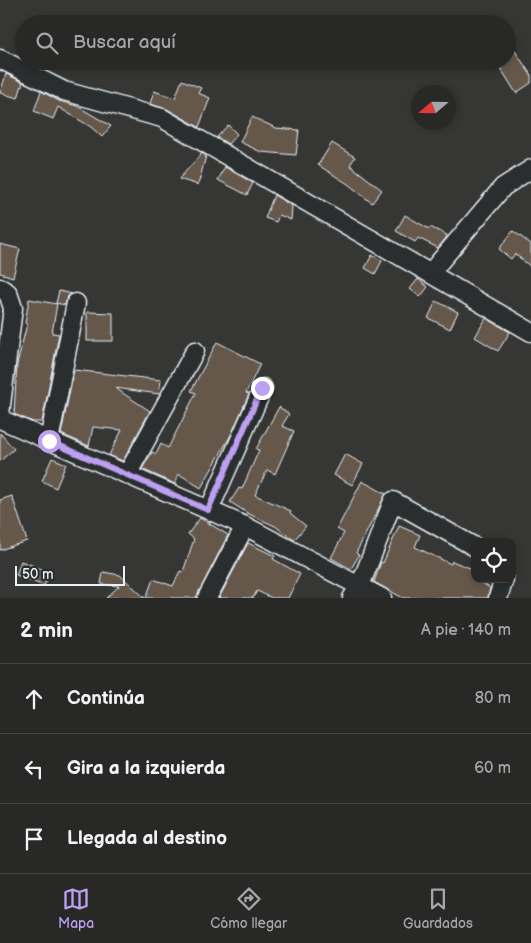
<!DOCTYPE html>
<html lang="es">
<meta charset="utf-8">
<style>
:root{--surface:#282827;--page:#30302f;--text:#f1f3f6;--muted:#a5a6a7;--line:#444;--accent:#bca0f2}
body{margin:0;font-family:"Balsamiq Sans",sans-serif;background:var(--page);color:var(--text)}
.controls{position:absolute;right:15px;bottom:15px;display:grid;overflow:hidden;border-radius:10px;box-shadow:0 2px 8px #0003}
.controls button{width:45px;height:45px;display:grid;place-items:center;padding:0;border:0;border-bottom:1px solid var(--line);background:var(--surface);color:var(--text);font:25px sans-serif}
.compass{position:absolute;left:411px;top:85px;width:45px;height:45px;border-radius:50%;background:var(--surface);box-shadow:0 2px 8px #0003;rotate:250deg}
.scale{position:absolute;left:15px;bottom:12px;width:110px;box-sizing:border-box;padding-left:5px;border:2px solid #e8f1f8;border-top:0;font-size:14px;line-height:18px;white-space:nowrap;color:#e8f1f8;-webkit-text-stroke:4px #2a2d2e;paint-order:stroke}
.stop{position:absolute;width:15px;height:15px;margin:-11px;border:4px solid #bca0f2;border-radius:50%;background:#fff}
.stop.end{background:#bca0f2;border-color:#fff;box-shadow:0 1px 5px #0008}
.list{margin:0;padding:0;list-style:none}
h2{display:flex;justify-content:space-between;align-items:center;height:65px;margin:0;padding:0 20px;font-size:21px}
h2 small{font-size:16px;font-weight:400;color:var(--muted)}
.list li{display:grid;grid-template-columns:32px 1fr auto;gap:15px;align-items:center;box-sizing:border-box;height:70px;padding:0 20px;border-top:1px solid var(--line)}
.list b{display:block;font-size:19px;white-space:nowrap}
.list em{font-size:16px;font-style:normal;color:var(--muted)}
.icon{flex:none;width:28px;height:28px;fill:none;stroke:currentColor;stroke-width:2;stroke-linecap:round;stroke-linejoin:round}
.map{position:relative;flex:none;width:531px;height:598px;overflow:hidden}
.search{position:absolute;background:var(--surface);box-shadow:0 2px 8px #0003;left:15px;right:15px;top:15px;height:55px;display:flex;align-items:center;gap:12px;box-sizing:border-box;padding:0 18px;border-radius:28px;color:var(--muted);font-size:19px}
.sheet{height:275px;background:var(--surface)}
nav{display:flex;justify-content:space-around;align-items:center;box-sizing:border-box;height:70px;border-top:1px solid var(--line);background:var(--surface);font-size:14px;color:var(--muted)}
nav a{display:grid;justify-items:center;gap:2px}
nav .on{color:var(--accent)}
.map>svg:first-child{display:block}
</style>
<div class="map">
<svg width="531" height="598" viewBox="0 0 531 598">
<rect width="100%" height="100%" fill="#363634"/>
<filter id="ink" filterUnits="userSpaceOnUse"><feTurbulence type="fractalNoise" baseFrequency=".02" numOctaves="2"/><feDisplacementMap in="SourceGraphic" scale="10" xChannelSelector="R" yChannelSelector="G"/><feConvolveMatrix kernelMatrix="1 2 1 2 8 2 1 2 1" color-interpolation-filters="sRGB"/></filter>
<g filter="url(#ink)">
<g fill="#65594c" stroke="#e8f1f8">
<path d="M 507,39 L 531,75 L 531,83 L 516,93 L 496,61 L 507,61 Z"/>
<path d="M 6,74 L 23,82 L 18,98 L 0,93 Z"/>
<path d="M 182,80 L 201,88 L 198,93 L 210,98 L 199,127 L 167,109 L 150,104 L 154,91 L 175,98 Z"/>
<path d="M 41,91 L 59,101 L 77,106 L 111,126 L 102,137 L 91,127 L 58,107 L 53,119 L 34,111 Z"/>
<path d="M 252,117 L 276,128 L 299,130 L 296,155 L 261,152 L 240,142 Z"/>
<path d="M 228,125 L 237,134 L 228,144 L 217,137 Z"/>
<path d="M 332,143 L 355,157 L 350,165 L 382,190 L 372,203 L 348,184 L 318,165 Z"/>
<path d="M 202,153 L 206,156 L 198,185 L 179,179 Z"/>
<path d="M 225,167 L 253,183 L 247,195 L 218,180 Z"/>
<path d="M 274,195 L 292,206 L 291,220 L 279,215 L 276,222 L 265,218 Z"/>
<path d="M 405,215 L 429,229 L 430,227 L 447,235 L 446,238 L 438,248 L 418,238 L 415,242 L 396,231 Z"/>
<path d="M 513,231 L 531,244 L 531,267 L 515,254 L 511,259 L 499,249 Z"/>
<path d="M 0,244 L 20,249 L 13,277 L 0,273 Z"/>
<path d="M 372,255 L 382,261 L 375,274 L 365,268 Z"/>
<path d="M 418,279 L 428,287 L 420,297 L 410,289 Z"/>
<path d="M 59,291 L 72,294 L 68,296 L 65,305 L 56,303 Z"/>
<path d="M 29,299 L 57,304 L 52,333 L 59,334 L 42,422 L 33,422 L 14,414 L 17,364 L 27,324 L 25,323 Z"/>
<path d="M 436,301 L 458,312 L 450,329 L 428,318 Z"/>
<path d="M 87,312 L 113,313 L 113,341 L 87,341 Z"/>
<path d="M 486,318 L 510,332 L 498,351 L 475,337 Z"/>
<path d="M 217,342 L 260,364 L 246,393 L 249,394 L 232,433 L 201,488 L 179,474 L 175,484 L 142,469 L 152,452 L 156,454 L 161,444 L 168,448 L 196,393 L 191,391 Z"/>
<path d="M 74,370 L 161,380 L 159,394 L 115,388 L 150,411 L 123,461 L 109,455 L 122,430 L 93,427 L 89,446 L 61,434 Z"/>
<path d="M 279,407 L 289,414 L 282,426 L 294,431 L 275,474 L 267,470 L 255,495 L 291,511 L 290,513 L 306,526 L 294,540 L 275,526 L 249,514 L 230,502 L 239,488 L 242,489 L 259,450 L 256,449 Z"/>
<path d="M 0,433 L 14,449 L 0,461 Z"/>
<path d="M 345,454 L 363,464 L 352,485 L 334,475 Z"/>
<path d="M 52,458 L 66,464 L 56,488 L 42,481 Z"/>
<path d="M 362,481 L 386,494 L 356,553 L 359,555 L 351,569 L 331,558 L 344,533 L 337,529 Z"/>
<path d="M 12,496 L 27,541 L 0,550 L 0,500 Z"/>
<path d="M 200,518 L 228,535 L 196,598 L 146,598 L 153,579 L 173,586 L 180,571 L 183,572 L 194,539 L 188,534 Z"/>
<path d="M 399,526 L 420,535 L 415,547 L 451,564 L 452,561 L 475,570 L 475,579 L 490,588 L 488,598 L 403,598 L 374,582 L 381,562 L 383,563 Z"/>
<path d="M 248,543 L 275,556 L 273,559 L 300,574 L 288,598 L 272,598 L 257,591 L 253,598 L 219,598 Z"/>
<path d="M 21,561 L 50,572 L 44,586 L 16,575 Z"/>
<path d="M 103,572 L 120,575 L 145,598 L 106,598 L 119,586 L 101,584 Z"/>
</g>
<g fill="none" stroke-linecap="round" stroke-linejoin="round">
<g stroke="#e8f1f8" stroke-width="21">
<g id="minor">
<path d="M 0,59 L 64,91 L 162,118 L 531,332"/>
<path d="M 431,272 L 503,187 L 531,169"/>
<path d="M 0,288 L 8,293 L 13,308 L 0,413"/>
<path d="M 0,419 L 245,526 L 382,598"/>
<path d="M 49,441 L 76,303"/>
<path d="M 128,473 L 195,351"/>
<path d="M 209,510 L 263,388"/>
<path d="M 207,598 L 245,526"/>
<path d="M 352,598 L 360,586 L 393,501 L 475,547"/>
<path d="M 498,598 L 504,579"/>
</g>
</g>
<use href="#minor" stroke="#2a2d2e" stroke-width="18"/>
</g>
</g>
<g fill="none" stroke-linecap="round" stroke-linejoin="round" filter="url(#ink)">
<path stroke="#bca0f2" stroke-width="6" d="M 49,441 L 208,510 L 262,388"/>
</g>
</svg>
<div class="controls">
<button><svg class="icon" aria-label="locate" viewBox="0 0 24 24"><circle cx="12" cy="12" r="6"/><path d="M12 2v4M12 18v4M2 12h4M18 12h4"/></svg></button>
</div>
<svg class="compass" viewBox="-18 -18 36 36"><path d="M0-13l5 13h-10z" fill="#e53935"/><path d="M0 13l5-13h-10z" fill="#a5a6a7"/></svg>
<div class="scale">50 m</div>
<div class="stop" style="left:49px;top:441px"></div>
<div class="stop end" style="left:262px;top:388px"></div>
<div class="search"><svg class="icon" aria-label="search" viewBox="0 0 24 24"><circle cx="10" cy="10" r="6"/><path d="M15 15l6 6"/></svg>Buscar aquí</div>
</div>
<section class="sheet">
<h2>2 min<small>A pie · 140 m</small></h2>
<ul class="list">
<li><svg class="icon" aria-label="ahead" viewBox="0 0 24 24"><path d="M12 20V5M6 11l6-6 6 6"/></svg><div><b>Continúa</b></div><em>80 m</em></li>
<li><svg class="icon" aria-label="left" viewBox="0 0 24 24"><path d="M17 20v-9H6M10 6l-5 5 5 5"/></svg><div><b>Gira a la izquierda</b></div><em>60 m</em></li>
<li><svg class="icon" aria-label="arrive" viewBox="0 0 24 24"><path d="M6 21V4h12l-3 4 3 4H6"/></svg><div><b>Llegada al destino</b></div></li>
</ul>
</section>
<nav>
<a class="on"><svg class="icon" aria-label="map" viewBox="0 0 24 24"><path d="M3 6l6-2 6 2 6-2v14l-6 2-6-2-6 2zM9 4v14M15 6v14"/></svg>Mapa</a>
<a><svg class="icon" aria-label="directions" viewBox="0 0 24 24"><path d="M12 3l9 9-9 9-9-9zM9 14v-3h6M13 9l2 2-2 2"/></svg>Cómo llegar</a>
<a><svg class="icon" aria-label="saved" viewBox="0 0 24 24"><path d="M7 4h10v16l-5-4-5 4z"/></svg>Guardados</a>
</nav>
